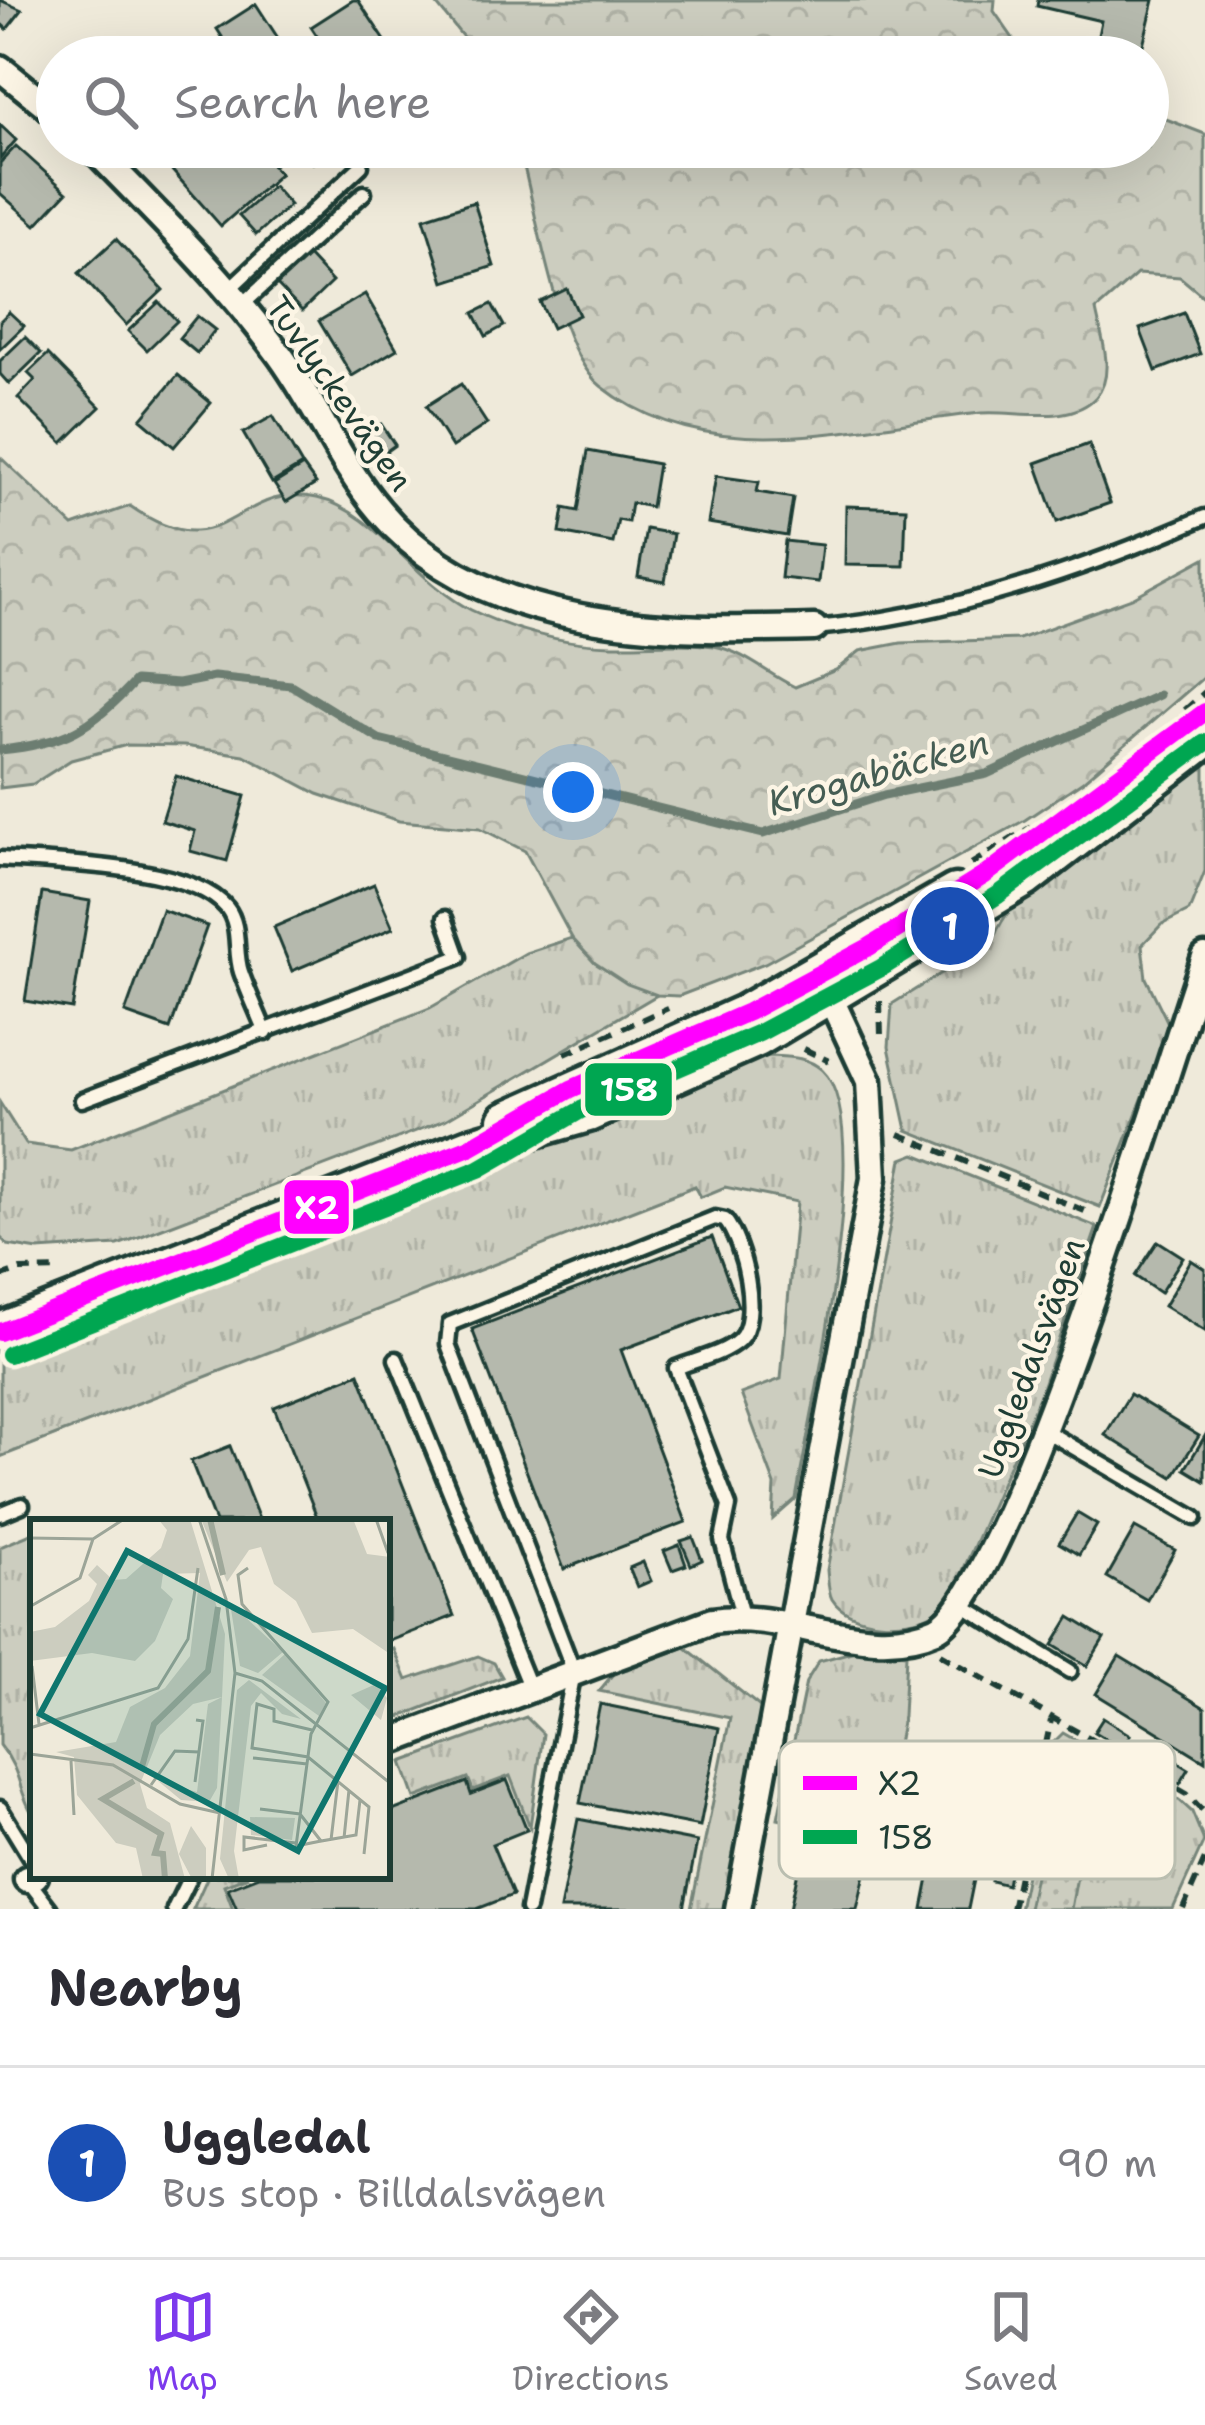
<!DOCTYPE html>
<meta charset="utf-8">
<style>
:root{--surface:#fff;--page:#f2f2f3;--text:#2b2b33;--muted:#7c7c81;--line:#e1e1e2;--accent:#7c3aed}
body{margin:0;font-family:"Shantell Sans",sans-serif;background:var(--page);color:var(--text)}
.you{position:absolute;left:573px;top:792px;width:42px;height:42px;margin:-30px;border:9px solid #fff;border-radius:50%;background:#1a73e8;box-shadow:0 0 0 18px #1a73e833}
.badge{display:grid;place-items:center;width:78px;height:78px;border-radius:50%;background:var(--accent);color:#fff;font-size:39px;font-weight:700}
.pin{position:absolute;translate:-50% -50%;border:6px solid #fff;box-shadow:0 3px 12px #0006}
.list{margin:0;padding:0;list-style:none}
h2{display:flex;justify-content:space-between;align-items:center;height:156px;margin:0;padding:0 48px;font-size:51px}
h2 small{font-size:39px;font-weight:400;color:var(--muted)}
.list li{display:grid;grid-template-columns:78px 1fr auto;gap:36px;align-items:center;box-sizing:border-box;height:192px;padding:0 48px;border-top:3px solid var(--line)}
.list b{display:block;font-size:45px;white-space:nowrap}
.list p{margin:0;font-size:39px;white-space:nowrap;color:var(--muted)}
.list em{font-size:39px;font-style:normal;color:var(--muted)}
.icon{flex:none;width:66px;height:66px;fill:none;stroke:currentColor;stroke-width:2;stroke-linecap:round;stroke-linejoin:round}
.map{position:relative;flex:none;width:1205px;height:1909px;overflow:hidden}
.search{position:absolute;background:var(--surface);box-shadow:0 12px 48px #0002;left:36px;right:36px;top:36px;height:132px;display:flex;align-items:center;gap:30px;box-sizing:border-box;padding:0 42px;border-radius:66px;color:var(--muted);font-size:45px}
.sheet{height:348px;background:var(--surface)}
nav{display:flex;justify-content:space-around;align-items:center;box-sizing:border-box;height:168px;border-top:3px solid var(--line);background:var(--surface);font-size:33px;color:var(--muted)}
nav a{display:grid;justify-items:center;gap:6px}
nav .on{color:var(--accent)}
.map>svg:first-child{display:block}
</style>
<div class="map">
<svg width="1205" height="1909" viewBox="0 0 1205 1909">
<defs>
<pattern id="grass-tufts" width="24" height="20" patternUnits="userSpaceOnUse" patternTransform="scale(3)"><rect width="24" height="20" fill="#cccdbf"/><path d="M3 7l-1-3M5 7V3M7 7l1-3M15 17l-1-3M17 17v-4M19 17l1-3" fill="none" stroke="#afb1a5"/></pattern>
<pattern id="forest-crowns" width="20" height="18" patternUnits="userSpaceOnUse" patternTransform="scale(3)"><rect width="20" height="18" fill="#cccdbf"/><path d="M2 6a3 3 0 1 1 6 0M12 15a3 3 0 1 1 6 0" fill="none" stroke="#afb1a5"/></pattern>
<pattern id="park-dots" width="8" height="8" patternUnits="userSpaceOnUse" patternTransform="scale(3)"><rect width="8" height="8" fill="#cccdbf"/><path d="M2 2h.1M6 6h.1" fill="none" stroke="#afb1a5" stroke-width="1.8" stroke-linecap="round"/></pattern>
</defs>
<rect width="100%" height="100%" fill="#efeada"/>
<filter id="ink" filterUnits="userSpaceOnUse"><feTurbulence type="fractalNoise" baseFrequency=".00833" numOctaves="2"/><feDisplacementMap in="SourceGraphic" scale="24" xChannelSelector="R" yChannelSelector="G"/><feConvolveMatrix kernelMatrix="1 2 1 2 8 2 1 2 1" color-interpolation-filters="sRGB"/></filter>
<g filter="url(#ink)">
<g fill="url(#grass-tufts)" stroke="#76857a" stroke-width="3">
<path d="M 1205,763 L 1205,871 L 1189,911 L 1161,925 L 1142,945 L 1146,978 L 1170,1027 L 1100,1207 L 907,1130 L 889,1047 L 892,1004 L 993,941 C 1011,878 1150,800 1205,763 Z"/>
<path d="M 572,938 L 595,963 L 657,995 L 445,1120 L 118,1245 L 38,1250 L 8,1245 L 0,1237 L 0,1103 L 26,1144 L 71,1150 L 430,1008 L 526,953 Z"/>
<path d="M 769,1056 C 788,1057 807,1056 822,1070 C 879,1123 809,1419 796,1499 L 773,1519 L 775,1485 L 741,1394 L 781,1379 L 797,1202 L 725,1187 L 701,1197 L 695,1186 L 0,1457 L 0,1362 L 740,1063 Z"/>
<path d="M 915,1154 L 1097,1227 L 1039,1397 L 954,1591 C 947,1599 941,1608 933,1613 C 909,1628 849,1627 832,1599 C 828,1592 828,1579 827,1570 L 902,1159 Z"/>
<path d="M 33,1533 L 33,1815 C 17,1788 22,1773 0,1745 L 0,1547 Z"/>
<path d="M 685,1647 L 769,1714 L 729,1909 L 691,1909 L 730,1718 L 599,1691 L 613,1674 Z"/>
<path d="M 394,1649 L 407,1680 L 478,1656 L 494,1663 L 502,1677 L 387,1722 L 387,1652 Z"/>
<path d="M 862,1649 L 906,1654 L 903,1716 L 881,1840 L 778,1818 L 806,1682 L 819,1661 Z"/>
<path d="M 526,1717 L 543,1734 L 530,1827 L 510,1776 L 473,1790 L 468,1778 L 415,1798 L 402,1762 Z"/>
<path d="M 1063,1733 L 1179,1800 L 1192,1812 L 1204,1841 L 1173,1909 L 1019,1909 L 1053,1743 Z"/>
<path d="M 208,1876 L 248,1876 L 224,1885 L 233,1909 L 193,1909 Z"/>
</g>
<g fill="url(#forest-crowns)" stroke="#76857a" stroke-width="3">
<path d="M 433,0 L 995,0 L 994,11 L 1026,57 L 479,57 Z"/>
<path d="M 1148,112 L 1205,134 L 1205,298 L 1180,277 L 1137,274 L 1096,310 C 1101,336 1116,375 1096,397 C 1069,426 1016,410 981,413 C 857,425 710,473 601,386 C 555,349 536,206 519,147 L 1148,147 Z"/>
<path d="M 0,457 L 73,526 L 130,506 C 227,574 235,480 317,498 C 374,510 415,582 471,610 C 515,631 564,644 613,645 C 646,646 682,641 714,646 C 745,652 767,674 795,687 L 836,670 L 860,651 L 901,643 L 1019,639 L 1132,598 L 1205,558 L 1205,676 L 1083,781 L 1025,820 L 765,963 L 679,996 L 657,995 L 627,984 L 595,963 L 572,938 L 525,851 L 480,828 L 399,821 L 318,794 L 244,755 L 184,746 L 127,745 L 71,760 L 33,784 L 0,788 Z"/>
</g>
<path fill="url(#park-dots)" stroke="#76857a" stroke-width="3" d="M 1054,1784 L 1072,1796 L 1087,1822 L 1071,1909 L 1028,1909 Z"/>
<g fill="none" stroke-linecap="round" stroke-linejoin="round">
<path stroke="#6c7d71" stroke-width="9" d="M 0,750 C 63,744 93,728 135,681 L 178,684 L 214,677 L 291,685 L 379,739 L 763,834 L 884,795 L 987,774 L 1159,695"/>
</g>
<g fill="#b5b9ad" stroke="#1f3d34" stroke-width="3">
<path d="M 0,0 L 22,10 L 7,29 L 0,23 Z"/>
<path d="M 353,0 L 358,0 L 396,57 L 331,57 L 311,27 Z"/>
<path d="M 1038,0 L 1154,0 L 1140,57 L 1094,54 L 1101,21 L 1037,6 Z"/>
<path d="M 256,4 L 287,52 L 279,57 L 235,57 L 217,29 Z"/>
<path d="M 115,45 L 128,57 L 103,57 Z"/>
<path d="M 0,125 L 16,140 L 0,159 Z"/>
<path d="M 16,146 L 67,192 L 36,225 L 0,193 L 0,163 Z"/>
<path d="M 191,147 L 225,147 L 239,163 L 256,147 L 280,174 L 221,226 L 169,167 Z"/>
<path d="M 303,147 L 339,147 L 313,163 Z"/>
<path d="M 273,186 L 290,205 L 256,235 L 239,216 Z"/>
<path d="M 474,202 L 494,266 L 444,282 L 424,218 Z"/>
<path d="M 116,239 L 163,290 L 126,325 L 79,273 Z"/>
<path d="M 307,255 L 332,282 L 302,311 L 276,284 Z"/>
<path d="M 567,289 L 579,315 L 552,328 L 540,302 Z"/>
<path d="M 365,294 L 397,349 L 352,376 L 319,321 Z"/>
<path d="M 159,302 L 177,321 L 147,350 L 128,331 Z"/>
<path d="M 492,304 L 504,326 L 486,336 L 474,313 Z"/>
<path d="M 9,312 L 24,326 L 0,349 L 0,321 Z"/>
<path d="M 1184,313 L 1200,354 L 1156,371 L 1140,329 Z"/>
<path d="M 197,316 L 215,330 L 197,353 L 179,338 Z"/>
<path d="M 25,337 L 41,353 L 9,384 L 0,374 L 0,361 Z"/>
<path d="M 48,354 L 100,407 L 63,443 L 18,398 L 35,380 L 28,373 Z"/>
<path d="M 178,375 L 211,403 L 174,447 L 141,419 Z"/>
<path d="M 461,384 L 487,424 L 452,447 L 426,406 Z"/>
<path d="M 273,416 L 302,465 L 272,483 L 243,433 Z"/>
<path d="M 381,424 L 395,445 L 377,458 L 362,437 Z"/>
<path d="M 1089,444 L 1110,503 L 1057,522 L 1036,463 Z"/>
<path d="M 588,451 L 658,464 L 651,507 L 631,503 L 628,522 L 618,520 L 613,543 L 560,533 L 564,508 L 578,511 Z"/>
<path d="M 303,466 L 316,484 L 286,502 L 274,484 Z"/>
<path d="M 716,476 L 759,482 L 757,492 L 793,498 L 787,536 L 708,523 Z"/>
<path d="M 846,506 L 906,508 L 904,566 L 845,565 Z"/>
<path d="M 646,529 L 673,534 L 665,582 L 638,577 Z"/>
<path d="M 785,541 L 822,545 L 818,582 L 781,578 Z"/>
<path d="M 176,776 L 245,796 L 227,861 L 190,851 L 195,831 L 162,821 Z"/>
<path d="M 374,884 L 393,928 L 292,971 L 274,927 Z"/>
<path d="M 42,893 L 90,901 L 72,1009 L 25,1001 Z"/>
<path d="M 162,910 L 207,926 L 170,1029 L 125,1013 Z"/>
<path d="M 712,1237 L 738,1306 L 621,1350 L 686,1522 L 564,1569 L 472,1329 Z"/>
<path d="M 1158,1241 L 1183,1257 L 1160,1293 L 1135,1276 Z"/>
<path d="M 1191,1260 L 1205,1269 L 1205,1331 L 1164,1306 Z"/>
<path d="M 359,1373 L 454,1616 L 387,1642 L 387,1522 L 319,1522 L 274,1407 Z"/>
<path d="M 1130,1394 L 1199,1436 L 1173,1477 L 1105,1435 Z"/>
<path d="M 1205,1436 L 1205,1481 L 1185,1469 Z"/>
<path d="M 230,1446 L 260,1522 L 215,1522 L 191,1461 Z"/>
<path d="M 1077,1513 L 1097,1525 L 1079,1555 L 1059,1543 Z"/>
<path d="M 1135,1528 L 1175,1550 L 1147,1600 L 1107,1577 Z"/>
<path d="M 693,1537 L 702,1560 L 691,1565 L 681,1541 Z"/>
<path d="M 679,1545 L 686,1565 L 672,1570 L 664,1551 Z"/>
<path d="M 643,1562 L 651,1581 L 637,1587 L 629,1568 Z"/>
<path d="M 1070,1617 L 1104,1638 L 1087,1666 L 1053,1645 Z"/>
<path d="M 1119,1656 L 1205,1708 L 1205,1761 L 1096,1694 Z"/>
<path d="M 600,1704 L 719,1728 L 700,1826 L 580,1803 Z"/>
<path d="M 1103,1718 L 1130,1735 L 1122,1749 L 1094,1732 Z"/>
<path d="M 941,1749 L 998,1761 L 968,1909 L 923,1909 L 947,1787 L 933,1784 Z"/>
<path d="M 1161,1752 L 1189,1769 L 1180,1784 L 1152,1767 Z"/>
<path d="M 507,1780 L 527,1830 L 492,1844 L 513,1895 L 477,1909 L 237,1909 L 228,1888 L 259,1876 L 387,1876 L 387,1813 L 467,1782 L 471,1794 Z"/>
<path d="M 578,1819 L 697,1842 L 684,1909 L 560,1909 Z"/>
<path d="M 803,1847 L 868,1861 L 857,1909 L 790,1909 Z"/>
<path d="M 997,1850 L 1013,1853 L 1007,1885 L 991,1881 Z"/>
</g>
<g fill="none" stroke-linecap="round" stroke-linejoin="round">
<g stroke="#1f3d34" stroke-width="21">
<g id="lane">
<path d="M 227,291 L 361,166"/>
<path d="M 241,306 L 364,193"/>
<path d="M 814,628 C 949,616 1081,571 1205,517"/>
<path d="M 0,859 C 54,863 192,864 227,908 C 241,926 234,951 241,972 C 248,992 258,1013 266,1033"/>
<path d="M 82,1100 L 459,957 L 445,918"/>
<path d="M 396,1359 L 530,1689"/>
<path d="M 1044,1430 L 1195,1518"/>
<path d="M 0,1514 L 22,1505"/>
<path d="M 961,1604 L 1070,1671"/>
<path d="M 0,1808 L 33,1862"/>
<path d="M 27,1879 L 50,1909"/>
<path d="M 174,1909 L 190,1876"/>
<path d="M 528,1909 L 574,1672 L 448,1344 L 450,1324 L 715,1218 L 725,1220 C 743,1242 762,1318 739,1340 C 724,1354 695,1360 676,1368 L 729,1506 L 722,1540 L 742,1616"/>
</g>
</g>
<g stroke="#1f3d34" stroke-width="33">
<g id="street">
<path d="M 0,68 L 57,114"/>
<path d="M 92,147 C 155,212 222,277 276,350 C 315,401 338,462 380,511 C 484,634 667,632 814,628"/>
<path d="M 387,1743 L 712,1621 C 784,1609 867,1660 936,1629 C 1009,1595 1169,1060 1205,957"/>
<path d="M 27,1879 L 35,1876"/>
<path d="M 738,1909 L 874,1178 L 869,1081 L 823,982"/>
</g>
</g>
<g stroke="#1f3d34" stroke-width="45">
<g id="secondary">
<path d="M 507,1120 L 744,1014 L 955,893"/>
<path d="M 0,1332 L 470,1147 L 588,1113 L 757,1038 L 1025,878 L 1205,739"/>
</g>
</g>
<g stroke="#1f3d34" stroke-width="6" stroke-dasharray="12 9" stroke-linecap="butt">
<path d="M 1185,710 L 1205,692"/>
<path d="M 971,864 L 1031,827"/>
<path d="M 880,1001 L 881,1035"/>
<path d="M 804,1049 L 829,1061"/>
<path d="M 565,1054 L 668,1008"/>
<path d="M 899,1134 L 1092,1214"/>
<path d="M 0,1277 L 20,1270 L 61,1269"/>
<path d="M 940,1654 L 1187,1794 L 1205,1813"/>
<path d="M 1012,1909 L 1051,1720"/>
<path d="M 1183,1909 L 1205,1859"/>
</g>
<use href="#lane" stroke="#fcf5e5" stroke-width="12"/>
<use href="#street" stroke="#fcf5e5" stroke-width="24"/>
<use href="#secondary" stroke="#fcf5e5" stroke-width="36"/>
<g stroke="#fcf5e5" stroke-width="27">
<path id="bus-1" d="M 0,1332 L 470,1147 L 571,1089 L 748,1012 L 869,947 L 985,875 L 1205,712"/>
</g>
<g stroke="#fcf5e5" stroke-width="27">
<path id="bus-2" d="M 9,1354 L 479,1169 L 581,1110 L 759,1033 L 881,968 L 998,895 L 1205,743"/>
</g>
<use href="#bus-1" stroke="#f0f" stroke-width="18"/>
<use href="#bus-2" stroke="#00a651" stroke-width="18"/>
</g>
</g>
<g text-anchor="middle" stroke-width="9" stroke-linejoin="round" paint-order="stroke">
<g font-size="33" fill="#1f3d34" stroke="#fcf5e5">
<text transform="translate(340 393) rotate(55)" y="12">Tuvlyckevägen</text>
<text transform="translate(1031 1358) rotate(-70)" y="12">Uggledalsvägen</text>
</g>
<g font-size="36" font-style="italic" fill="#455d53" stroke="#fcf5e5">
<text transform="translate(878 772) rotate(-16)" y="13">Krogabäcken</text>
</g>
</g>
<g transform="translate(30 1519)">
<rect width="360" height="360" fill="#efeada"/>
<path d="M 200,84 L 253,133 L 228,154 L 210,147 ZM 255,135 L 296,184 L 289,197 L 232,156 ZM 219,161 L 271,200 L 252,195 L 231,174 L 221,187 L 204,332 L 209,360 L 199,360 L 190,340 L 207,171 ZM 346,165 L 357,179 L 351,201 L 321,176 ZM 192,178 L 187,269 L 179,283 L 151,281 L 128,262 L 167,273 L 178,185 ZM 220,298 L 265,299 L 262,321 L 221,316 Z" fill="#cccdbf"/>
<path d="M 128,0 L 160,0 L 195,115 L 192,178 L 163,185 L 130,216 L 110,265 L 117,289 L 140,304 L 155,360 L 113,360 L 106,329 L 86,324 L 47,276 L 44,238 L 26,233 L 86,223 L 100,188 L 135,169 L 160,137 L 170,54 L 133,55 L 131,69 L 143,80 L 125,122 L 105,142 L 62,134 L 0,142 L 0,113 L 25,108 L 59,82 L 67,65 L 58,56 L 67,46 L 83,61 L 96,60 L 131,29 L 137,11 ZM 171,0 L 323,0 L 337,35 L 360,38 L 360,135 L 323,110 L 282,114 L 266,82 L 244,65 L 231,28 L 219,31 L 197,63 ZM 161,307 L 176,329 L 176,360 L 162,360 L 149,335 Z" fill="#cccdbf"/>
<path fill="none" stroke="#9fa89a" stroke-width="6" d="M 180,0 L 193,56M 111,251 L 124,205 L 178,152 L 188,88M 104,262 L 73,280 L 131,315 L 125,334 L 133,335 L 135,360"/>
<path fill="none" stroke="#9ca598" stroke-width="3" d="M 169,0 L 196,80 L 205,154 L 182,360M 346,0 L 358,34M 0,19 L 63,20 L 94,0M 218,49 L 208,56 L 212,85 L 298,183 L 281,215 L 266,327 L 291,322M 1,87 L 50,59 L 63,20M 2,147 L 9,205M 205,154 L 232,162 L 360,264M 0,209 L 128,169 L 158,120 L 168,49M 282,211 L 244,202 L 244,190 L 227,185 L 222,229 L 278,238 L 339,288 L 334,335M 0,235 L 83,246 L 150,285 L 190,294M 223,239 L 277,245M 41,242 L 44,296M 165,263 L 173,202 L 166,201M 121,266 L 145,232 L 169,233M 230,290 L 270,295 L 291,322 L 326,316 L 330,281M 314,319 L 319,271M 301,321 L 308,262M 237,326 L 214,331 L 214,318 L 266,324"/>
<path fill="#0f766e" fill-opacity="0.15" stroke="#0f766e" stroke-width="6" d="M 97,32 L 355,169 L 268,332 L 10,195 Z"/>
<rect width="360" height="360" fill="none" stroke="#1f3d34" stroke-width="6"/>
</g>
<rect x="779" y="1741" width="396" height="138" rx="18" fill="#fcf5e5" stroke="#babeb0" stroke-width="3"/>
<rect x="803" y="1776" width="54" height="14" fill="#f0f"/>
<rect x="803" y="1830" width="54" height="14" fill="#00a651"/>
<g font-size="33" fill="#1f3d34">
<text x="878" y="1795">X2</text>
<text x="878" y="1849">158</text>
</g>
<g stroke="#fcf5e5" stroke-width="4.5">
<rect x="583" y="1061" width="91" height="57" rx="12" fill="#00a651"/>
<rect x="282" y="1178" width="69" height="58" rx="12" fill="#f0f"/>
</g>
<g font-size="33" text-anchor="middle" font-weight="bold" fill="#fff">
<text x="629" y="1101">158</text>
<text x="317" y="1219">X2</text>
</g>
</svg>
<div class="you"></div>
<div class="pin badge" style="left:950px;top:926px;background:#1a4fb4">1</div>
<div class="search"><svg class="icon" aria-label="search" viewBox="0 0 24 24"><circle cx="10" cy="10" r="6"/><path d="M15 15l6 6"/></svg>Search here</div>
</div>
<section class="sheet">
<h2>Nearby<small></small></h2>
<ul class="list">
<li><span class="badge" style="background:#1a4fb4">1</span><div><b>Uggledal</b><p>Bus stop · Billdalsvägen</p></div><em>90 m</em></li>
</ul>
</section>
<nav>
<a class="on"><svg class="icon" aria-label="map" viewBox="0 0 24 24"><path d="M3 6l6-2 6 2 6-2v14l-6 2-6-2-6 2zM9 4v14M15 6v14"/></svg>Map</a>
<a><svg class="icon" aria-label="directions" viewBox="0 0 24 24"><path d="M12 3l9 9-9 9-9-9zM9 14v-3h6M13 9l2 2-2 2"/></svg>Directions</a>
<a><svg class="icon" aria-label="saved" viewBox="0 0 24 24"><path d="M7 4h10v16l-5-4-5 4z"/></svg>Saved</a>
</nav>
